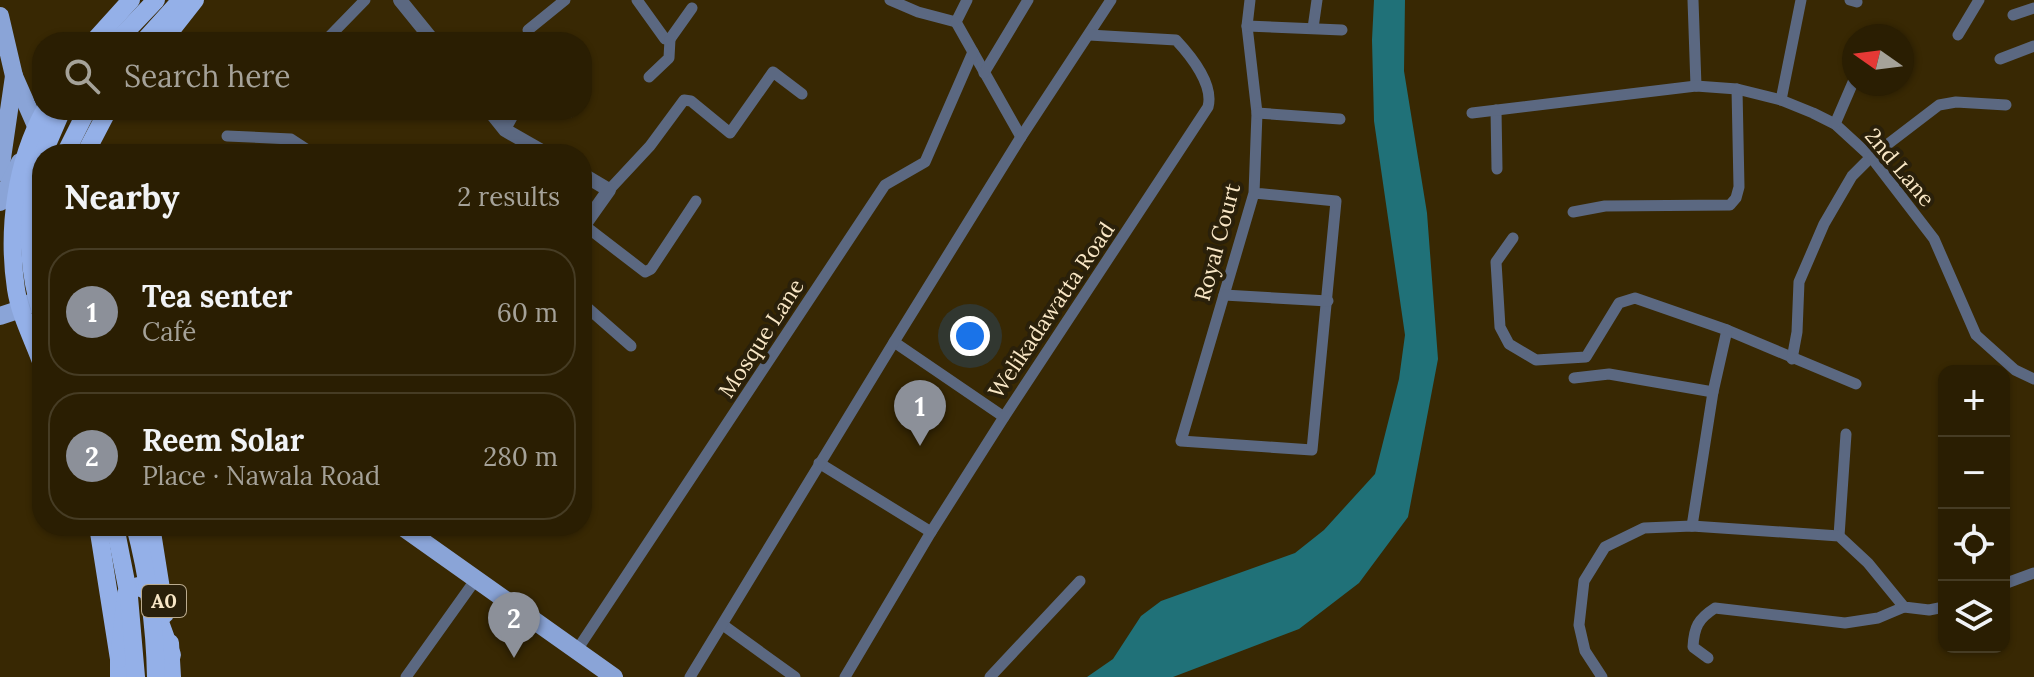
<!DOCTYPE html>
<meta charset="utf-8">
<style>
:root{--surface:#2a1e02;--page:#362b11;--text:#f1f3f6;--muted:#a5a299;--line:#463c24;--accent:#8c9099}
body{margin:0;font-family:Lora,serif;background:var(--page);color:var(--text)}
.controls{position:absolute;right:24px;bottom:24px;display:grid;overflow:hidden;border-radius:16px;box-shadow:0 2px 6px #0004}
.controls button{width:72px;height:72px;display:grid;place-items:center;padding:0;border:0;border-bottom:2px solid var(--line);background:var(--surface);color:var(--text);font:40px sans-serif}
.compass{position:absolute;left:1842px;top:24px;width:72px;height:72px;border-radius:50%;background:var(--surface);box-shadow:0 2px 6px #0004;rotate:284deg}
.you{position:absolute;left:970px;top:336px;width:28px;height:28px;margin:-20px;border:6px solid #fff;border-radius:50%;background:#1a73e8;box-shadow:0 0 0 12px #1a73e833}
.badge{display:grid;place-items:center;width:52px;height:52px;border-radius:50%;background:var(--accent);color:#fff;font-size:26px;font-weight:700}
.pin{position:absolute;translate:-50% -66px;filter:drop-shadow(0 2px 4px #0008)}
.pin::after{content:'';position:absolute;top:42px;width:28px;height:24px;background:inherit;clip-path:polygon(0 0,100% 0,50% 100%)}
.list{margin:0;padding:0;list-style:none}
h2{display:flex;justify-content:space-between;align-items:center;height:104px;margin:0;padding:0 32px;font-size:34px}
h2 small{font-size:26px;font-weight:400;color:var(--muted)}
.list li{display:grid;grid-template-columns:52px 1fr auto;gap:24px;align-items:center;box-sizing:border-box;height:128px;margin:0 16px 16px;padding:0 16px;border:2px solid var(--line);border-radius:32px}
.list b{display:block;font-size:30px;white-space:nowrap}
.list p{margin:0;font-size:26px;white-space:nowrap;color:var(--muted)}
.list em{font-size:26px;font-style:normal;color:var(--muted)}
.icon{flex:none;width:44px;height:44px;fill:none;stroke:currentColor;stroke-width:2;stroke-linecap:round;stroke-linejoin:round}
.map{position:relative;flex:none;width:2034px;height:677px;overflow:hidden}
.search{position:absolute;background:var(--surface);box-shadow:0 2px 6px #0004;left:32px;top:32px;width:560px;height:88px;display:flex;align-items:center;gap:20px;box-sizing:border-box;padding:0 28px;border-radius:32px;color:var(--muted);font-size:30px}
.panel{position:absolute;background:var(--surface);box-shadow:0 2px 6px #0004;left:32px;top:144px;width:560px;height:392px;border-radius:32px}
.map>svg:first-child{display:block}
</style>
<div class="map">
<svg width="2034" height="677" viewBox="0 0 2034 677">
<rect width="100%" height="100%" fill="#382803"/>
<path fill="#207178" d="M 1374,0 L 1405,0 L 1404,71 L 1427,213 L 1438,359 L 1408,517 L 1359,583 L 1299,629 L 1173,677 L 1087,677 L 1113,659 L 1141,616 L 1161,601 L 1295,553 L 1324,530 L 1375,474 L 1399,379 L 1405,335 L 1374,121 L 1372,40 Z"/>
<g fill="none" stroke-linecap="round" stroke-linejoin="round">
<g stroke="#5b6881" stroke-width="11">
<path d="M 637,0 L 665,39 L 670,39 L 692,8"/>
<path d="M 890,0 L 918,12 L 956,22"/>
<path d="M 967,0 L 956,22 L 1021,137"/>
<path d="M 1250,0 L 1247,26 L 1257,113 L 1254,193 L 1181,441 L 1312,450 L 1336,201 L 1254,193"/>
<path d="M 1693,0 L 1696,86"/>
<path d="M 1850,0 L 1857,2"/>
<path d="M 2013,15 L 2034,8"/>
<path d="M 1247,26 L 1342,30"/>
<path d="M 1313,28 L 1317,0"/>
<path d="M 528,30 L 565,0"/>
<path d="M 1958,35 L 1979,0"/>
<path d="M 324,42 L 365,0"/>
<path d="M 2000,59 L 2034,46"/>
<path d="M 984,73 L 1028,0"/>
<path d="M 649,77 L 669,58 L 670,39"/>
<path d="M 1781,100 L 1801,0"/>
<path d="M 566,110 L 570,112"/>
<path d="M 1496,110 L 1497,169"/>
<path d="M 1257,113 L 1340,119"/>
<path d="M 1472,113 L 1696,86 L 1737,89 L 1781,100 L 1813,113 L 1835,124 L 1871,157 L 1934,239 L 1976,335 L 2015,370 L 2034,379"/>
<path d="M 1835,124 L 1854,80"/>
<path d="M 505,130 L 516,110"/>
<path d="M 227,136 L 291,139 L 314,154"/>
<path d="M 609,190 L 650,146 L 684,100 L 691,101 L 730,133 L 773,72 L 802,94"/>
<path d="M 1573,212 L 1605,206 L 1730,205 L 1736,198 L 1739,187 L 1737,89"/>
<path d="M 584,225 L 645,272 L 651,269 L 696,201"/>
<path d="M 1513,238 L 1496,262 L 1500,327 L 1509,344 L 1536,360 L 1586,357 L 1619,303 L 1635,298 L 1727,330 L 1856,384"/>
<path d="M 1224,295 L 1328,301"/>
<path d="M 582,303 L 631,346"/>
<path d="M 894,342 L 1004,417"/>
<path d="M 1792,359 L 1797,332 L 1799,282 L 1824,224 L 1852,176 L 1871,157 L 1939,105 L 1956,102 L 2006,105"/>
<path d="M 1574,378 L 1609,374 L 1713,392"/>
<path d="M 819,463 L 931,532"/>
<path d="M 1692,526 L 1713,392 L 1727,330"/>
<path d="M 1839,536 L 1846,434"/>
<path d="M 2004,584 L 2034,573"/>
<path d="M 723,625 L 795,677"/>
<path d="M 577,650 L 885,185 L 925,162 L 973,52"/>
<path d="M 1708,658 L 1693,647 C 1694,627 1698,619 1715,608 L 1845,623 L 1878,618 L 1904,607"/>
<path d="M 406,677 L 476,579"/>
<path d="M 690,677 L 894,342 L 1021,137 L 1111,0"/>
<path d="M 845,677 L 931,532 L 1004,417 L 1208,107 C 1214,85 1191,56 1176,40 L 1089,35"/>
<path d="M 990,677 L 1080,581"/>
<path d="M 1602,677 L 1585,651 L 1579,625 L 1584,581 L 1605,547 L 1644,528 L 1692,526 L 1839,536 L 1868,563 L 1904,607 L 1929,610 L 1944,607"/>
</g>
<g stroke="#5b6881" stroke-width="14">
<path d="M 400,0 L 434,42"/>
<path d="M 489,110 L 505,130 L 547,154"/>
<path d="M 582,174 L 609,190 L 582,228"/>
</g>
<g stroke="#8aa4d7" stroke-width="18">
<path d="M 0,16 L 14,76 L 36,126"/>
<path d="M 0,172 L 14,76"/>
<path d="M 0,202 L 20,162"/>
<path d="M 0,316 L 21,309 L 42,296"/>
<path d="M 401,526 L 614,677"/>
</g>
<g stroke="#94b0e8" stroke-width="18">
<path d="M 93,42 L 131,0"/>
<path d="M 116,42 L 156,0"/>
<path d="M 143,42 L 181,0"/>
<path d="M 162,42 L 195,0"/>
<path d="M 85,154 L 108,110"/>
<path d="M 42,364 C 33,339 20,315 16,289 C 7,229 16,162 45,110"/>
<path d="M 98,526 L 119,659 L 119,677"/>
<path d="M 151,526 L 165,614"/>
<path d="M 170,643 L 172,677"/>
<path d="M 119,659 L 126,594 L 138,586 L 149,592 L 172,655"/>
</g>
<g stroke="#94b0e8" stroke-width="18">
<path d="M 43,154 L 62,110"/>
<path d="M 65,154 L 87,110"/>
<path d="M 42,156 C 27,208 25,263 42,315"/>
<path d="M 115,526 L 129,597 L 136,677"/>
<path d="M 135,526 C 148,575 155,626 156,677"/>
</g>
</g>
<g text-anchor="middle" stroke-width="8" stroke-linejoin="round" paint-order="stroke">
<rect fill="#2a200a" stroke="#bbab8e" stroke-width="2" x="142" y="585" width="44" height="32" rx="6"/>
<g font-size="20" font-weight="bold" fill="#f9e7c6">
<text x="164" y="608">A0</text>
</g>
<g font-size="22" fill="#f9e7c6" stroke="#2a200a">
<text transform="translate(1900 167) rotate(50)" y="8">2nd Lane</text>
<text transform="translate(1217 242) rotate(-75)" y="8">Royal Court</text>
<text transform="translate(1051 310) rotate(-56)" y="8">Welikadawatta Road</text>
<text transform="translate(761 338) rotate(-57)" y="8">Mosque Lane</text>
</g>
</g>
</svg>
<div class="controls">
<button>+</button>
<button>−</button>
<button><svg class="icon" aria-label="locate" viewBox="0 0 24 24"><circle cx="12" cy="12" r="6"/><path d="M12 2v4M12 18v4M2 12h4M18 12h4"/></svg></button>
<button><svg class="icon" aria-label="layers" viewBox="0 0 24 24"><path d="M12 4l9 5-9 5-9-5zM3 14l9 5 9-5"/></svg></button>
</div>
<svg class="compass" viewBox="-18 -18 36 36"><path d="M0-13l5 13h-10z" fill="#e53935"/><path d="M0 13l5-13h-10z" fill="#a5a299"/></svg>
<div class="you"></div>
<div class="pin badge" style="left:920px;top:446px">1</div>
<div class="pin badge" style="left:514px;top:658px">2</div>
<div class="search"><svg class="icon" aria-label="search" viewBox="0 0 24 24"><circle cx="10" cy="10" r="6"/><path d="M15 15l6 6"/></svg>Search here</div>
<section class="panel">
<h2>Nearby<small>2 results</small></h2>
<ul class="list">
<li><span class="badge">1</span><div><b>Tea senter</b><p>Café</p></div><em>60 m</em></li>
<li><span class="badge">2</span><div><b>Reem Solar</b><p>Place · Nawala Road</p></div><em>280 m</em></li>
</ul>
</section>
</div>
